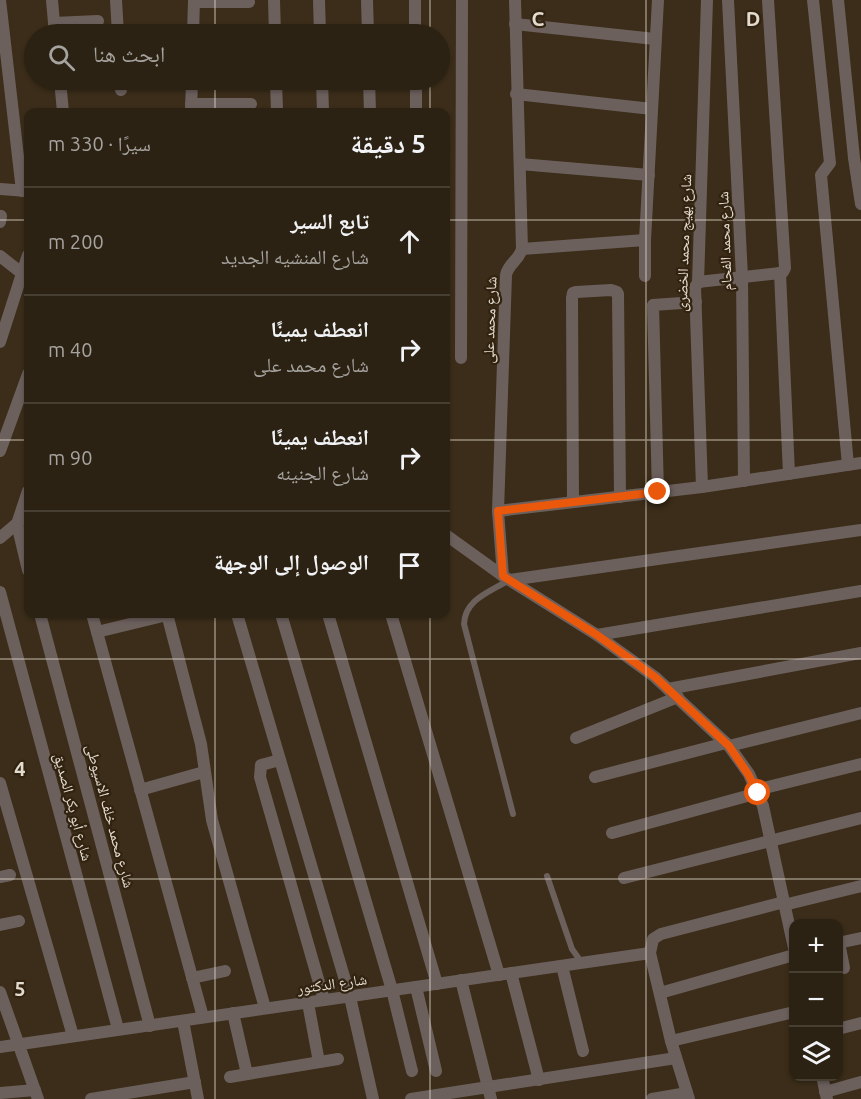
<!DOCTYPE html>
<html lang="ar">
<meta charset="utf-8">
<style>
:root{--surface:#2c2213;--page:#342a1c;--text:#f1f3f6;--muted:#a6a4a0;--line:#483f33}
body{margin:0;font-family:Ubuntu,"Noto Naskh Arabic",sans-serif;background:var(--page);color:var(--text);direction:rtl}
.controls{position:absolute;right:18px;bottom:18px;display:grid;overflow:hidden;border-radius:12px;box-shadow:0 2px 4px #0004}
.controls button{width:54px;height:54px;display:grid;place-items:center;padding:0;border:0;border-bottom:2px solid var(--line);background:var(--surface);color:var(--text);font:30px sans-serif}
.stop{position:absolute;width:18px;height:18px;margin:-14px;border:4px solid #ea580c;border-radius:50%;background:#fff}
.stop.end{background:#ea580c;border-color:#fff;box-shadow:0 2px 6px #0008}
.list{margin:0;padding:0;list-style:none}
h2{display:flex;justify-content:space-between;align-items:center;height:78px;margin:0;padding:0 24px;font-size:26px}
h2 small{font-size:20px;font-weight:400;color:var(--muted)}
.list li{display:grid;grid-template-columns:39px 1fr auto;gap:18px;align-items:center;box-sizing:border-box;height:108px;padding:0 24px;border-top:2px solid var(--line)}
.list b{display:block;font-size:22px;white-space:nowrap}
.list p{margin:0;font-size:20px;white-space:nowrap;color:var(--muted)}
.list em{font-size:20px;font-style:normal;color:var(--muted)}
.icon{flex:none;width:33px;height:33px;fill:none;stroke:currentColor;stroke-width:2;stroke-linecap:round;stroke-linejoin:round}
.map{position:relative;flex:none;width:861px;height:1099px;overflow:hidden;direction:ltr}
.search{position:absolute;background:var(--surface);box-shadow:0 2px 4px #0004;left:24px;top:24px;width:426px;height:66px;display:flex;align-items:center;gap:15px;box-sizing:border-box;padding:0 21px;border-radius:33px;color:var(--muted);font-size:22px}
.panel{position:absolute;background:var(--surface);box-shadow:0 2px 4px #0004;left:24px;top:108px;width:426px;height:510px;border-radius:12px;direction:rtl}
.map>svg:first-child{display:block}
</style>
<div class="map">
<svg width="861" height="1099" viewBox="0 0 861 1099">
<rect width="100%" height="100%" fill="#3b2d19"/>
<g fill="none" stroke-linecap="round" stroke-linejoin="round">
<g stroke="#6c605d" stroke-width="6">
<path d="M 509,580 C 490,592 465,599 464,624 L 513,814"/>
<path d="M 547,876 L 572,949 L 582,963"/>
</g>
<g stroke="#6c605d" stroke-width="12">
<path d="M 0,0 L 22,191"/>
<path d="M 52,0 L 55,34"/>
<path d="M 116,0 L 118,34"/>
<path d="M 274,0 L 275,34"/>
<path d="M 319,0 L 320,34"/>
<path d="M 367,0 L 368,34"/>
<path d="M 415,0 L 415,34"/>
<path d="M 728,0 L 742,277 L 744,481"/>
<path d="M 768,0 L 785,268 L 783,272 L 780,273"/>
<path d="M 813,0 L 830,163 L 821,175 L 848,465"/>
<path d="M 838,0 L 854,158 L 861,204"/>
<path d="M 194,2 L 249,2"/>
<path d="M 54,23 L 98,21"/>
<path d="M 515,24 L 655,39"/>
<path d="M 193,34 L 194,0"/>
<path d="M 60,80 L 63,112"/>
<path d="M 120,80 L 121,90"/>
<path d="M 276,80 L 277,112"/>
<path d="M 322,80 L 323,112"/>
<path d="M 369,80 L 370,112"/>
<path d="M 416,80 L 416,112"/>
<path d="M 516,94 L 652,109"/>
<path d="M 191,104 L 251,104"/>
<path d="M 191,111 L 192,80"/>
<path d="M 520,164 L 649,175"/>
<path d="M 0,189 L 28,191"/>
<path d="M 0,222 L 1,216"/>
<path d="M 522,249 L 645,240"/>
<path d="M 0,256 L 28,278"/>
<path d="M 780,273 L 789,474"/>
<path d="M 645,276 L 645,240 L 658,0"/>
<path d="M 698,282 L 780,273"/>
<path d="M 0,342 L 28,255"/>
<path d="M 461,358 L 462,0"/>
<path d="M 0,451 L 28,374"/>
<path d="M 702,487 L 695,287 L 698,283 L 707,0"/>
<path d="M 28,491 L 17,524 L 28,570"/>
<path d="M 658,492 L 653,305 L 696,302"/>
<path d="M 573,502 L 572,298 L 573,293 L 576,292 L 611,290 L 617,292 L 618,294 L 620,497"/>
<path d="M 498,511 L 702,487 L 861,463"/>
<path d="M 446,535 L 503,576 L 597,635 L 655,677 L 729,746 L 749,774 L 763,806 L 794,948"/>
<path d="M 0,538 L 21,520"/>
<path d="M 503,576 L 498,511 L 506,275 C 508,264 519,260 522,249 L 515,0"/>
<path d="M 510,580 L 861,530"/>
<path d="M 0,592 L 118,1029"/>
<path d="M 40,614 L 150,1026"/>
<path d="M 92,614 L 203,1017"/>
<path d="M 167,614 L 201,744 L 212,820 L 265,1008"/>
<path d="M 237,614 L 350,997 L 373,1099"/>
<path d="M 281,614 L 392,990 L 412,1071"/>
<path d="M 328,614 L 437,984"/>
<path d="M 391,614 L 499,975"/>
<path d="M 97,632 L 167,615"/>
<path d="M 597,635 L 861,591"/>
<path d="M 668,689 L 861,653"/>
<path d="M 576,738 L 678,697"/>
<path d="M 729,746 L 861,713"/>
<path d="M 280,760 L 261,765 L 260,777 L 324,1000"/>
<path d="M 595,777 L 726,743"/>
<path d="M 0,783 L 73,1036"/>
<path d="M 140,790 L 204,772"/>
<path d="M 756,790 L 861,764"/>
<path d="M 612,833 L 758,793"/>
<path d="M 0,877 L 10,875"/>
<path d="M 624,878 L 861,818"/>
<path d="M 784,905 L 861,886"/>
<path d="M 0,925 L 19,921"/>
<path d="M 838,943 L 861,938"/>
<path d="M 839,943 L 844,968"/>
<path d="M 562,966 L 583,1051"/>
<path d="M 511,973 L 539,1080"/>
<path d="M 192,978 L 225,971"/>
<path d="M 461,980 L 491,1099"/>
<path d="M 416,987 L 436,1071"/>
<path d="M 0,992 L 38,1099"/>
<path d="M 660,993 L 794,955"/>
<path d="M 308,1003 L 319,1062"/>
<path d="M 233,1013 L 247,1074"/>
<path d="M 183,1021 L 198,1099"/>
<path d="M 838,1029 L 861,1023"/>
<path d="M 671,1041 L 794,1012"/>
<path d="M 0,1047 L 650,953"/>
<path d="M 822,1076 L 827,1099"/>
<path d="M 230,1077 L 338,1059"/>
<path d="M 825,1092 L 861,1082"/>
<path d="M 0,1093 L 35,1090"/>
<path d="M 91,1099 L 195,1082"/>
<path d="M 411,1099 L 676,1058"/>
<path d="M 652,1099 L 687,1093"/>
<path d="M 689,1099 L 671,1041 L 650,953 L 653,939 L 661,934 L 784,902"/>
</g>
</g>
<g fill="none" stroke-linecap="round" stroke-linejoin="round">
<path stroke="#ea580c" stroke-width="8" d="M 658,492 L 498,511 L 503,576 L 597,635 L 655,677 L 729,746 L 748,774 L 758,793"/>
</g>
<path fill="none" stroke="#e4dbcf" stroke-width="1.5" stroke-opacity="0.55" d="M 215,0 L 215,34M 430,0 L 430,34M 646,0 L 646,1099M 215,80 L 215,112M 430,80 L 430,112M 0,220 L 28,220M 446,220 L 861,220M 0,440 L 28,440M 446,440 L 861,440M 215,614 L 215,1099M 430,614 L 430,1099M 0,659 L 861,659M 0,879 L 861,879"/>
<g text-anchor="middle" stroke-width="4.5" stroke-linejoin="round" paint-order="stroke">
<g font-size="15" fill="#e4dbcf" stroke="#312310">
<text transform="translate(725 241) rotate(-92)" y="5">شارع محمد الفحام</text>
<text transform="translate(684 243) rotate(-88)" y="5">شارع بهيج محمد الخضرى</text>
<text transform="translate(490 320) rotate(-88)" y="5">شارع محمد على</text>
<text transform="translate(73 807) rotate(75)" y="5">شارع أبو بكر الصديق</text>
<text transform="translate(110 816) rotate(75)" y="5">شارع محمد خلف الاسيوطى</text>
<text transform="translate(332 984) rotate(-8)" y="5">شارع الدكتور</text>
</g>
</g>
<g font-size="20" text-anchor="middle" font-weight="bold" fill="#e4dbcf" stroke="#312310" stroke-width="4.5" stroke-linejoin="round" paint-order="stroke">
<text x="538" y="26">C</text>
<text x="753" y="26">D</text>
<text x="20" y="776">4</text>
<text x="20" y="996">5</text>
</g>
</svg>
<div class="controls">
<button>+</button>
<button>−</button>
<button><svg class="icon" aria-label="layers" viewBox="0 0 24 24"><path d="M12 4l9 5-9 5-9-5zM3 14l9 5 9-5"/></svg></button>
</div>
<div class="stop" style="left:758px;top:793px"></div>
<div class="stop end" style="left:658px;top:492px"></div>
<div class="search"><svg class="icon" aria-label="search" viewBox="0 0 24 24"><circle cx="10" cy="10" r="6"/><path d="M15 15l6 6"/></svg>ابحث هنا</div>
<section class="panel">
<h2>5 دقيقة<small>سيرًا · 330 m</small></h2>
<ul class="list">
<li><svg class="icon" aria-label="ahead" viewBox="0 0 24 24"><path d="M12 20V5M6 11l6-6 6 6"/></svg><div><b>تابع السير</b><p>شارع المنشيه الجديد</p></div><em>200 m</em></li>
<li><svg class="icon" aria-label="right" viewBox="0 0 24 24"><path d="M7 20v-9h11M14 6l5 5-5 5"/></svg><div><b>انعطف يمينًا</b><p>شارع محمد على</p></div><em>40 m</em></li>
<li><svg class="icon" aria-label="right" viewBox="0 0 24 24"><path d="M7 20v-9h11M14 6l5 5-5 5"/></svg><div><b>انعطف يمينًا</b><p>شارع الجنينه</p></div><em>90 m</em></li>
<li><svg class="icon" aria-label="arrive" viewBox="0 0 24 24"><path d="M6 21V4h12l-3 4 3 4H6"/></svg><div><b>الوصول إلى الوجهة</b></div></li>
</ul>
</section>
</div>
